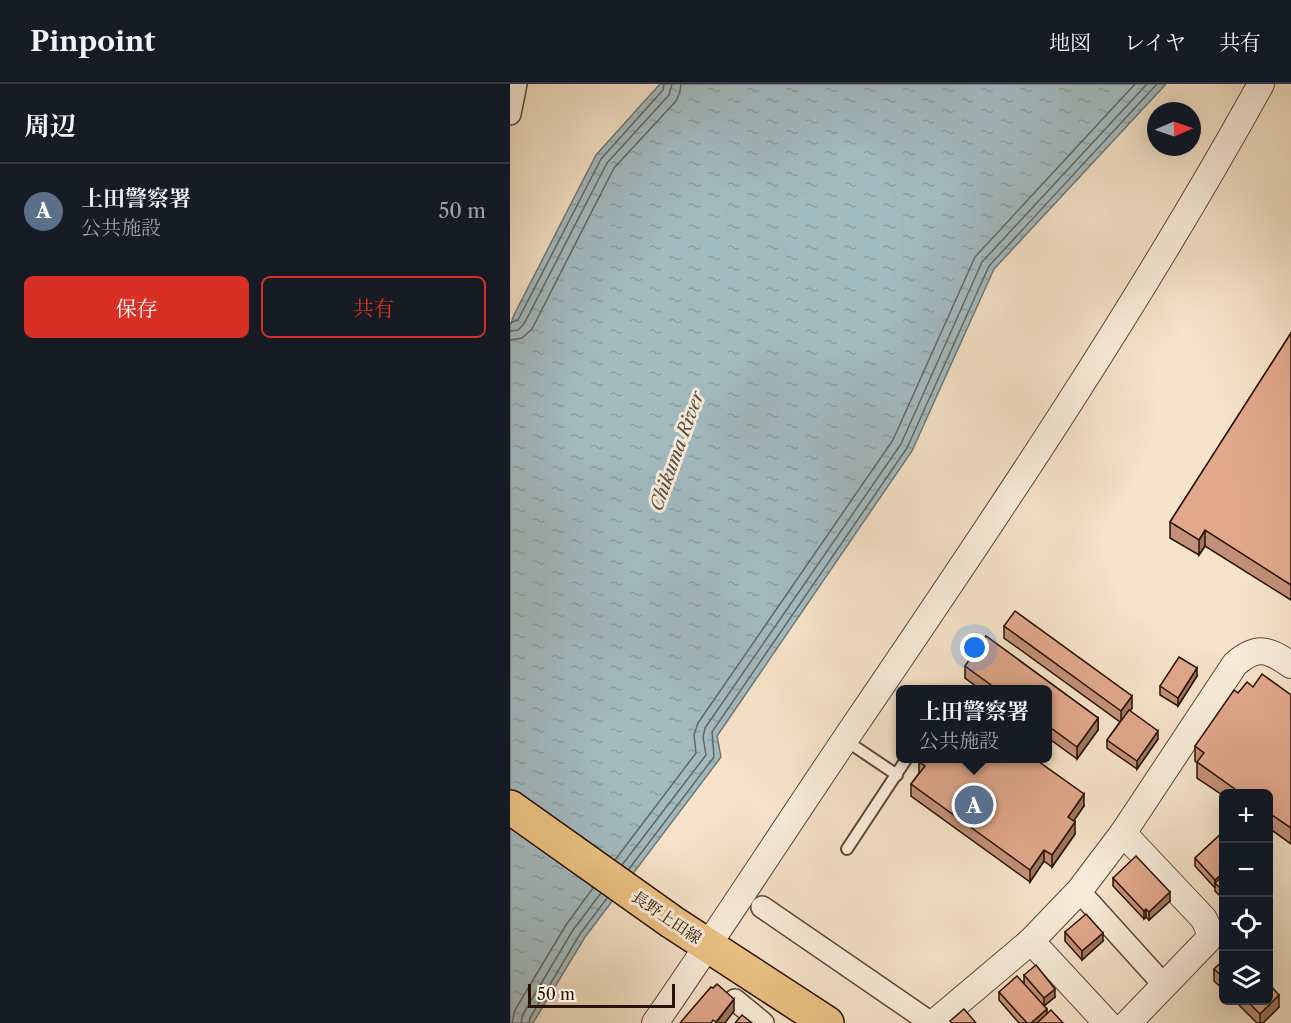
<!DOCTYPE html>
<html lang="ja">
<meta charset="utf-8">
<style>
:root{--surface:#171b24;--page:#242831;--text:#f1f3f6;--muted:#9ea1a6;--line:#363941;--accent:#d93025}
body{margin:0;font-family:"Libre Caslon Text","Noto Serif JP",serif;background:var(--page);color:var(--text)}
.controls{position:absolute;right:18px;bottom:18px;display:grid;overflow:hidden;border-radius:9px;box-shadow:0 6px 24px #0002}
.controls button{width:54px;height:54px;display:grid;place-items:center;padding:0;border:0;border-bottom:2px solid var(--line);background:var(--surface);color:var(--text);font:30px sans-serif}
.compass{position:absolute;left:637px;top:18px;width:54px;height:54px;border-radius:50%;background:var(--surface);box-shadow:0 6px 24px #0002;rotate:88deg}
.scale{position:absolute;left:18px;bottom:15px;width:147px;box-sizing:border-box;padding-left:6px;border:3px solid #2a1101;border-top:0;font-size:16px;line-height:21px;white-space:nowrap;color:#2a1101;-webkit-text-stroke:4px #f9eddc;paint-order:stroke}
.you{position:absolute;left:465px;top:564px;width:21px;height:21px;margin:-15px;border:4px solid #fff;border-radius:50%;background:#1a73e8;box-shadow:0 0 0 9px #1a73e833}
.badge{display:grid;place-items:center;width:39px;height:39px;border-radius:50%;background:var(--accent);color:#fff;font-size:20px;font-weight:700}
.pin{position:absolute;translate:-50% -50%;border:3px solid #fff;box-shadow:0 2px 6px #0006}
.popup{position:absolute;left:386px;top:601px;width:156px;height:78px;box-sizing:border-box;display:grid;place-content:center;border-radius:9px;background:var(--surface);filter:drop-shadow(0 2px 4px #0005);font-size:20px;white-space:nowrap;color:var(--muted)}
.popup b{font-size:22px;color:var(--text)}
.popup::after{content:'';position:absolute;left:50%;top:100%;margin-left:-12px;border:12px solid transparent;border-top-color:var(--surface)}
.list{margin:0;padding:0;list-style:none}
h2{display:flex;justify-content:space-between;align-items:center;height:78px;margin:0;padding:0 24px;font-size:26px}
h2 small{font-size:20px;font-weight:400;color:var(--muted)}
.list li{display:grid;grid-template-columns:39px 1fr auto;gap:18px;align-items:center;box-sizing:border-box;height:96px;padding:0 24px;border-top:2px solid var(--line)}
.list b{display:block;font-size:22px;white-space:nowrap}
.list p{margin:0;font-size:20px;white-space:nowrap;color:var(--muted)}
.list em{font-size:20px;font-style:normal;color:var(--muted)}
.actions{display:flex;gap:12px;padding:18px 24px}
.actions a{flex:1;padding:14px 0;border:2px solid var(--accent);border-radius:9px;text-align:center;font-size:21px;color:var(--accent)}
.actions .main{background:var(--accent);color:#fff}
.icon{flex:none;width:33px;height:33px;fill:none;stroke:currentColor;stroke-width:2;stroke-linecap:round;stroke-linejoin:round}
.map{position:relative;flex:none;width:781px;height:939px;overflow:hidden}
header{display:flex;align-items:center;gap:36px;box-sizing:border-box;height:84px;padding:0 30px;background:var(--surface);border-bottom:2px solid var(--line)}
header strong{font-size:28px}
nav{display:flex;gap:33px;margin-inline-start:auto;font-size:21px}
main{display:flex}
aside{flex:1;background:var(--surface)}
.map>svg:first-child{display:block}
</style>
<header>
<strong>Pinpoint</strong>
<nav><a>地図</a><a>レイヤ</a><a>共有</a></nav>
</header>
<main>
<aside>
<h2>周辺<small></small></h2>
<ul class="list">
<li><span class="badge" style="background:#5c6f8a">A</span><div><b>上田警察署</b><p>公共施設</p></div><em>50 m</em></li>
</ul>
<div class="actions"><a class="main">保存</a><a>共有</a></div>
</aside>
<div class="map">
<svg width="781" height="939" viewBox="0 0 781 939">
<defs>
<pattern id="water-ripples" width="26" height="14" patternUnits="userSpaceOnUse" patternTransform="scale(1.5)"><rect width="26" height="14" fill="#a2bbc1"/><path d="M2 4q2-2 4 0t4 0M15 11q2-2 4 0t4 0" fill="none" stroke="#8ca0a4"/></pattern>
</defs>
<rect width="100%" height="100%" fill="#f6e3c9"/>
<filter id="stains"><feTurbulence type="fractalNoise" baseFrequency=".00333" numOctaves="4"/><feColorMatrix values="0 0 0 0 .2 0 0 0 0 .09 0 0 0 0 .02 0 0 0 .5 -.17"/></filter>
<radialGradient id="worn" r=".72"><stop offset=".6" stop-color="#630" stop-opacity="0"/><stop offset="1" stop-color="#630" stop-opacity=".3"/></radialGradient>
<path fill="url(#water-ripples)" stroke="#727774" stroke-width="1.5" d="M 150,0 L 656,0 L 484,185 L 402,367 L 207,652 L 211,673 L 75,853 L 23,939 L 0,939 L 0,242 L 4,231 L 86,71 Z"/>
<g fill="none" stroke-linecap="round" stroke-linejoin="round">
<g stroke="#666661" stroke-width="1.5">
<path d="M 0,239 L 8,236 L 91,75 L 153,6 L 154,0"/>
<path d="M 0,247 L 8,246 L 14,240 L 97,79 L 159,11 L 162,0"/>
<path d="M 0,256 L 12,254 L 22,245 L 104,84 L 166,17 L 170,8 L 171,0"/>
<path d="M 105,776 L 186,669 L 184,651 L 188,639 L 383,356 L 465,173 L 625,0"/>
<path d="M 112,781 L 196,671 L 193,653 L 195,644 L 391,360 L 472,178 L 637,0"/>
<path d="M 119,785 L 204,673 L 202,648 L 397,364 L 479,182 L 647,0"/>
<path d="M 2,939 L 5,926 L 56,841 L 83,804"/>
<path d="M 11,939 L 13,930 L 63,846 L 91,809"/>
<path d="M 19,939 L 20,934 L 70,850 L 97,814"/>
</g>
<g stroke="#5d4633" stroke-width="14">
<g id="service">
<path d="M 335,656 L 387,691"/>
<path d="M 337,765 L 397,674"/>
</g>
</g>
<g stroke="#5d4633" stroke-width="24">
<g id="minor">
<path d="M 0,30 L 6,0"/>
<path d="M 569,807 L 654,901"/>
<path d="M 252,823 L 421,939"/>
<path d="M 225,916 L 253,939"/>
</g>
</g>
<g stroke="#5d4633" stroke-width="28">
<g id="tertiary">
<path d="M 613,749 L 694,835 L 699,846 L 698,856 L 618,939"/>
<path d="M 521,857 L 597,939"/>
<path d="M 145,939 C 210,845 272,749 336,654 C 481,441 626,226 751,0"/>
<path d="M 424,939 L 521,857 L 569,807 L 613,749 L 725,580 C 747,561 758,565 781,581"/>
</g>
</g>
<g stroke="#2a1101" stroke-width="36">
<path id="primary" d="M 0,723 L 162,838 L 317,939"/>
</g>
<use href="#service" stroke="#f9eddc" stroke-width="10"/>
<use href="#minor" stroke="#f9eddc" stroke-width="21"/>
<use href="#tertiary" stroke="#f9eddc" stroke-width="26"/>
<use href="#primary" stroke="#ebc284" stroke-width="33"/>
</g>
<g fill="#c29078" stroke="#2a1101" stroke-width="1.5">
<path d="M 781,249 L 781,516 L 695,462 L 689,471 L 660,454 L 660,438 Z"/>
<path d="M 494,542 L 622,624 L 620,627 L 648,655 L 627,685 L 597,664 L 597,656 L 610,638 L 494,554 Z"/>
<path d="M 476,552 L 588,634 L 588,646 L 567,675 L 537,653 L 537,606 L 471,606 L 455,594 L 455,582 Z"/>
<path d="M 687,592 L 668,622 L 650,611 L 650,602 Z"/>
<path d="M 743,603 L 781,611 L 781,760 L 759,744 L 759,710 L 714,710 L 714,712 L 687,694 L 687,679 L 685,677 L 685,662 L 728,609 Z"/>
<path d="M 409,678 L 574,722 L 563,737 L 565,750 L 542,783 L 534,777 L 520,798 L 401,712 L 401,700 L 409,689 Z"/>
<path d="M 714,747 L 714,816 L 705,807 L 705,804 L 685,782 L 685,774 Z"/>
<path d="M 603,794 L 660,817 L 639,836 L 636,833 L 634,835 L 603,802 Z"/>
<path d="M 555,848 L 593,857 L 572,876 L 555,857 Z"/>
<path d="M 714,876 L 714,906 L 704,897 L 704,885 Z"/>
<path d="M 514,891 L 545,913 L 534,922 L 537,930 L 553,939 L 509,939 L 489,916 L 489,908 L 514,899 Z"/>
<path d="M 724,916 L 759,916 L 769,923 L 753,939 L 747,939 Z"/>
</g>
<g fill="#9e7661" stroke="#2a1101" stroke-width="1.5">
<path d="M 695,446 L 695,462 L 689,471 L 689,456 Z"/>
<path d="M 687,584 L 687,592 L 668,622 L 668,614 Z"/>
<path d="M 622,612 L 622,624 L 611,639 L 611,627 Z"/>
<path d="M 588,634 L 588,646 L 567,675 L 567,663 Z"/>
<path d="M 648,647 L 648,655 L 627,685 L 627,677 Z"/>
<path d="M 574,710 L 574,722 L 558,745 L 558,733 Z"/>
<path d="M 565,738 L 565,750 L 542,783 L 542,771 Z"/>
<path d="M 534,766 L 534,777 L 520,798 L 520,786 Z"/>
<path d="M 714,788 L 714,796 L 705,799 L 705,804 L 705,796 Z"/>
<path d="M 660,808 L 660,817 L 639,836 L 639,828 Z"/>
<path d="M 636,825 L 636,833 L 634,835 L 634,827 Z"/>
<path d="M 593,849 L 593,857 L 572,876 L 572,867 Z"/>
<path d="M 545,905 L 545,913 L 534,922 L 534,914 Z"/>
<path d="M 769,911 L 769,923 L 753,939 L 750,939 L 750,930 Z"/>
<path d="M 224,915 L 224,927 L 215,939 L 206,939 Z"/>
<path d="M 537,925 L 537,933 L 530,939 L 521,939 Z"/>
</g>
<g fill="#e1a88b" stroke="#2a1101" stroke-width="1.5">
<path d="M 781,249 L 781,501 L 695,446 L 689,456 L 660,438 Z"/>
<path d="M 505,527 L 622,612 L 611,627 L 494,542 Z"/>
<path d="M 476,552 L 588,634 L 567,663 L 537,641 L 537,606 L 488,606 L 455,582 Z"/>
<path d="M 669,573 L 687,584 L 668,614 L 650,602 Z"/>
<path d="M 752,590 L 781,611 L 781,744 L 759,729 L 759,710 L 732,710 L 687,678 L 694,669 L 685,662 L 724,606 L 728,609 L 737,598 L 743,603 Z"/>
<path d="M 619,626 L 648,647 L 627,677 L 597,656 Z"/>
<path d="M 412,675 L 525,675 L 574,710 L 558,733 L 565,738 L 542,771 L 534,766 L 520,786 L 401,700 L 415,682 L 409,678 Z"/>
<path d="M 714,747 L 714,788 L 705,796 L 685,774 Z"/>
<path d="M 626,772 L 660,808 L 639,828 L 636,825 L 634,827 L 603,794 Z"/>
<path d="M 714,791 L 714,808 L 705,799 Z"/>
<path d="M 576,830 L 593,849 L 572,867 L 555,848 Z"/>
<path d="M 714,876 L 714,894 L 704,885 Z"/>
<path d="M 526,881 L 545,905 L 534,914 L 514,891 Z"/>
<path d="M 507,892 L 537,925 L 521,939 L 517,939 L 489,908 Z"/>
<path d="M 207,900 L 224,915 L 206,938 L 203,936 L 201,939 L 170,939 L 201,903 L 203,904 Z"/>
<path d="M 759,900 L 769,911 L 750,930 L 736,916 L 759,916 Z"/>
<path d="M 454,925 L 466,939 L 442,939 L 440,937 Z"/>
<path d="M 541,926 L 553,939 L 527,939 Z"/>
<path d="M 232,931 L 242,939 L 225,939 Z"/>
</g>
<g text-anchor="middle" stroke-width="6" stroke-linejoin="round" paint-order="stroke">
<g font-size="16" fill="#2a1101" stroke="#f9eddc">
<text transform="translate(157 833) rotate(34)" y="6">長野上田線</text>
</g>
<g font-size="18" font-style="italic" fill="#544c44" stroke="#f9eddc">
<text transform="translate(167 367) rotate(-70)" y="6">Chikuma River</text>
</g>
</g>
<rect width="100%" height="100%" filter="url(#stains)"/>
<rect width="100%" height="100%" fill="url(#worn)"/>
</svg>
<div class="controls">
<button>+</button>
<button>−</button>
<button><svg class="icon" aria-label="locate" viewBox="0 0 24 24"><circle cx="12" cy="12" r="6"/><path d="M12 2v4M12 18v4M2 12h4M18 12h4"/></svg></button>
<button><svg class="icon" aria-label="layers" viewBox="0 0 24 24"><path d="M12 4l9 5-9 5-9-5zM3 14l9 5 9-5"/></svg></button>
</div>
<svg class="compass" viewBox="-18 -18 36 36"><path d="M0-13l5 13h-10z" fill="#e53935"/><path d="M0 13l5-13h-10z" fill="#9ea1a6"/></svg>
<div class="scale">50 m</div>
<div class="you"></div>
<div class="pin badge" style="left:464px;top:721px;background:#5c6f8a">A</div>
<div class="popup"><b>上田警察署</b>公共施設</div>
</div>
</main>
